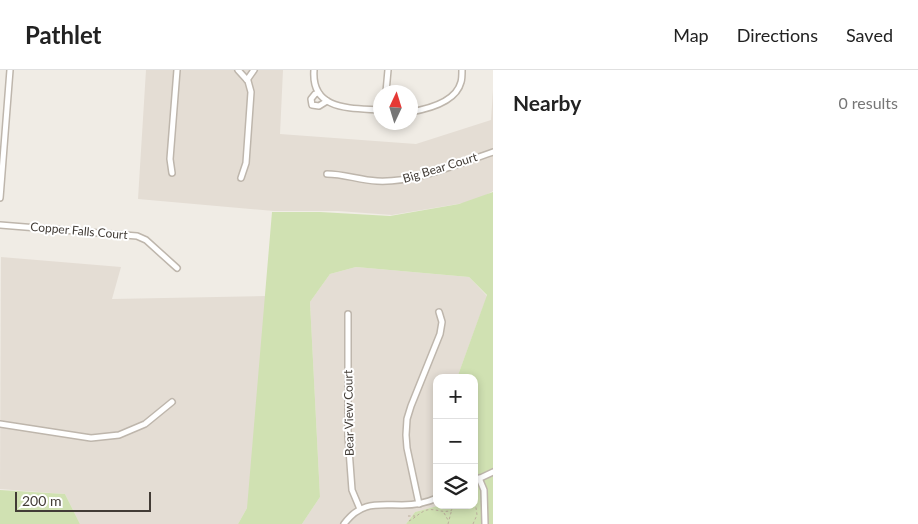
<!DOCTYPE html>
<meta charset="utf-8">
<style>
:root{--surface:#fff;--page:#f2f2f2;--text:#222;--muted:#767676;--line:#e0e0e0}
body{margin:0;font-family:Lato,sans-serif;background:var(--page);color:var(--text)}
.controls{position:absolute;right:15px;bottom:15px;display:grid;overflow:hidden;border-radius:10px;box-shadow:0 2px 8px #0003}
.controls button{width:45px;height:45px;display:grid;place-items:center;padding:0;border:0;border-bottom:1px solid var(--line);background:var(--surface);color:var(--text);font:25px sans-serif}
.compass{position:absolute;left:373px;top:15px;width:45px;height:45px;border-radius:50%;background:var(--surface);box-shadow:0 2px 8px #0003;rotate:4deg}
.scale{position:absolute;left:15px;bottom:12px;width:136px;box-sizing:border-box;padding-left:5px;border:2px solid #423c36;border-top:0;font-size:14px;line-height:18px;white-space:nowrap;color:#423c36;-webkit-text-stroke:4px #fff;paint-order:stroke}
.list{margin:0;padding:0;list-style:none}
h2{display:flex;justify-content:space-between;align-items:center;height:65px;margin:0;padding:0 20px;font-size:21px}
h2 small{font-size:16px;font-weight:400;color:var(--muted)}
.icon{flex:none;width:28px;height:28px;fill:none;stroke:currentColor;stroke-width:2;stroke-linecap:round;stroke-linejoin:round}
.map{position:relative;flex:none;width:493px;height:454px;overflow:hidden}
header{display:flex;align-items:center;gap:30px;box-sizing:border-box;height:70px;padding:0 25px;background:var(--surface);border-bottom:1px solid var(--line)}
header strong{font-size:24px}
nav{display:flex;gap:28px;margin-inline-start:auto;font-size:18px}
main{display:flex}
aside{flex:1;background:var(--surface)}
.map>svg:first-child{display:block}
</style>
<header>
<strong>Pathlet</strong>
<nav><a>Map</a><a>Directions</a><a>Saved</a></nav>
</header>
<main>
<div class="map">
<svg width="493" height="454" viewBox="0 0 493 454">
<rect width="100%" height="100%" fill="#f0ece5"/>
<g fill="#e4ddd4">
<path d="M 146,0 L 283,0 L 280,64 L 416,74 L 491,50 L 493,20 L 493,121 L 476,131 L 392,145 L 338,141 L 274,141 L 138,129 Z"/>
<path d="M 1,187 L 121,197 L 112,229 L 267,226 L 253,438 L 247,438 L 238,454 L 80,454 L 65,424 L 0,419 Z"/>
<path d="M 356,197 L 469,207 L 487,226 L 457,308 L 437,308 L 437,435 L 441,435 L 415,442 L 406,454 L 302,454 L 320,427 L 310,232 L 330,204 Z"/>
</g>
<g fill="#d0e1b2">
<path d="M 493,122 L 493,454 L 406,454 L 415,442 L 441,435 L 474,435 L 474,308 L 457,308 L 487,225 L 469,207 L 356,197 L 330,204 L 310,232 L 320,427 L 302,454 L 238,454 L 247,438 L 272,142 L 320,142 L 390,146 L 459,134 Z"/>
<path d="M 0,420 L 65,424 L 80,454 L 0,454 Z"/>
</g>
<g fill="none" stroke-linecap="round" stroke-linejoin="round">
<g stroke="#beb6ac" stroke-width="8">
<g id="minor">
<path d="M 238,0 L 248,11 L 251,22 L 246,93 L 241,108"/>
<path d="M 314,0 C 311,41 351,38 380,40"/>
<path d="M 247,10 L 254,0"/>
<path d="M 386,22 L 388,0"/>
<path d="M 318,23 L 315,24 L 311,29 L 312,35 L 319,36 L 327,31"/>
<path d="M 410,42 C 428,39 456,32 461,12 C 462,9 462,4 462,0"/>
<path d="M 172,103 L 170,89 L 177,0"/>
<path d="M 327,104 C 344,104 359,110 377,111 C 415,113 457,94 493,82"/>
<path d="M 0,128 L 10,0"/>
<path d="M 0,155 L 137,166 L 146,170 L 177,198"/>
<path d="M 348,244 L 348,366 L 352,420 L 360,439"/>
<path d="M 0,354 L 91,368 L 119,365 L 145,354 L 172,332"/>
<path d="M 479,408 L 484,420 L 485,454"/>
<path d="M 474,411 L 493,402"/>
<path d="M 419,434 L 407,378 L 406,365 L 407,349 L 411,336 L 440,264 L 442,252 L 439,242"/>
<path d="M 344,454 C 361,431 377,435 402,435 C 414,435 426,433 437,428"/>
</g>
</g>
<g stroke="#bbad9c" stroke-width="1" stroke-dasharray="2.5 2.5" stroke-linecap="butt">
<path d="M 444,443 L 448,450"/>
<path d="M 408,446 L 415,446"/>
<path d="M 409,451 C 415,448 420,442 427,440 C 436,438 443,444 452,440"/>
<path d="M 448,454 L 453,435"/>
<path d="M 473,454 L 477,445 L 474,423"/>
</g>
<use href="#minor" stroke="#fff" stroke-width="5"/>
</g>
<g text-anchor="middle" stroke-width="4" stroke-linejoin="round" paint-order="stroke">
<g font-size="12" fill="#423c36" stroke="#fff">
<text transform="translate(440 98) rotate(-17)" y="4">Big Bear Court</text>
<text transform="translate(79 161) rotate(5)" y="4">Copper Falls Court</text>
<text transform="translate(349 343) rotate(-91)" y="4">Bear View Court</text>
</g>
</g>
</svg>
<div class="controls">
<button>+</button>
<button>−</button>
<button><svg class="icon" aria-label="layers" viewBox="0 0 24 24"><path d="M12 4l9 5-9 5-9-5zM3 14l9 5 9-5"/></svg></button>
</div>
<svg class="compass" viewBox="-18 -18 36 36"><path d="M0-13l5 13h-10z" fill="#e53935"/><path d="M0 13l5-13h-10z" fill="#767676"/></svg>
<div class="scale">200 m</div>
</div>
<aside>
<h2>Nearby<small>0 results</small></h2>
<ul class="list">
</ul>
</aside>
</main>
